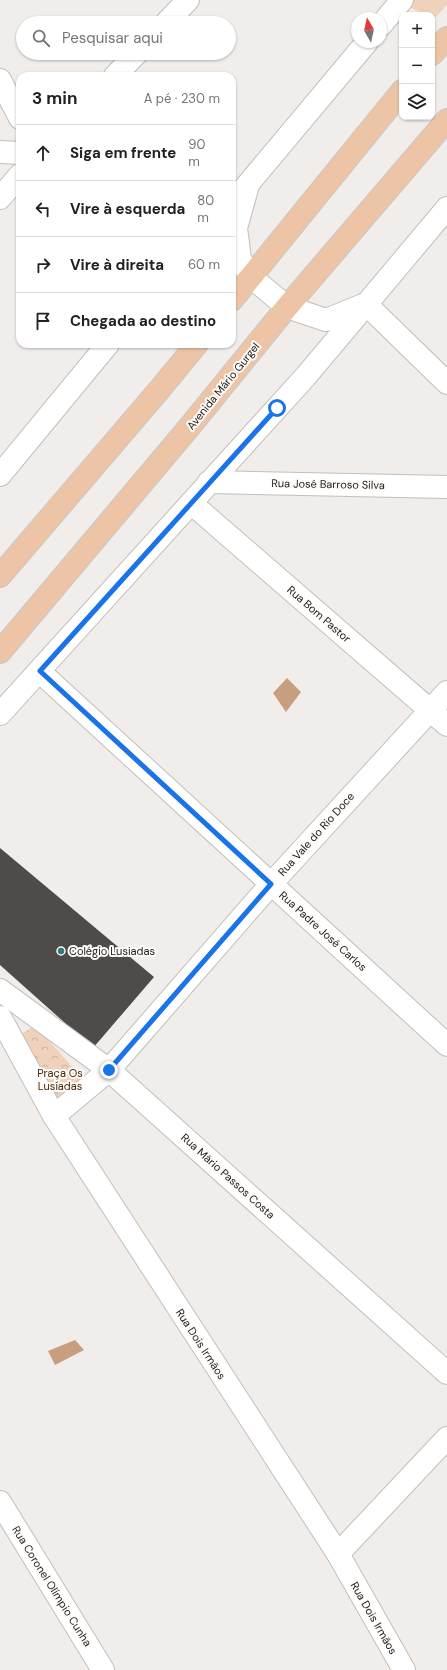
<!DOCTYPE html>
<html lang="pt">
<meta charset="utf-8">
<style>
:root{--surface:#fff;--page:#f2f2f2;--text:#202124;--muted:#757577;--line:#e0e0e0}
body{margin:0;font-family:"DM Sans",sans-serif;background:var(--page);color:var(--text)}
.controls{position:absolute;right:12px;top:12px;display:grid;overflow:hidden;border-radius:8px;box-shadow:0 1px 3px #0004}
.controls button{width:36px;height:36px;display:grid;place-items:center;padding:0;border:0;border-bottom:1px solid var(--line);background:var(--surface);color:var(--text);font:20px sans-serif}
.compass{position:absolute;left:351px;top:12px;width:36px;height:36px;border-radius:50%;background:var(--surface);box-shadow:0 1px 3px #0004;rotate:351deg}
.stop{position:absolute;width:12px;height:12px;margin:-9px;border:3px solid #1a73e8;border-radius:50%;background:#fff}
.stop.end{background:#1a73e8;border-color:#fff;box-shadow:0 1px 4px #0008}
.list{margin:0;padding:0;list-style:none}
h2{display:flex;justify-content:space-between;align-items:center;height:52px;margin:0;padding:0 16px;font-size:17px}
h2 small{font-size:13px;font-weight:400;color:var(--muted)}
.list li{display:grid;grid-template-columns:26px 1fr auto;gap:12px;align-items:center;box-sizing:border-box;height:56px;padding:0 16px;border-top:1px solid var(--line)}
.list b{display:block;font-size:15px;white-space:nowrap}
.list em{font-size:13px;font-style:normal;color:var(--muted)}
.icon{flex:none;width:22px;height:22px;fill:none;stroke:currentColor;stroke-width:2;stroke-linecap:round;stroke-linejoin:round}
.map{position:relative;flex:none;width:447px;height:1670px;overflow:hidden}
.search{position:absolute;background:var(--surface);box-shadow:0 1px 3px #0004;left:16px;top:16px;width:220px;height:44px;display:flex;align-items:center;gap:10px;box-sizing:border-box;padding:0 14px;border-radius:22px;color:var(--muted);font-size:15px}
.panel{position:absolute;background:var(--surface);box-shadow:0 1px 3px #0004;left:16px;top:72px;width:220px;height:276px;border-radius:12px}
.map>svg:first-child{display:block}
</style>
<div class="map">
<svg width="447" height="1670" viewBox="0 0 447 1670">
<defs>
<pattern id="forest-crowns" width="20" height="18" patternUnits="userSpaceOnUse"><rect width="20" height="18" fill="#f0d2bc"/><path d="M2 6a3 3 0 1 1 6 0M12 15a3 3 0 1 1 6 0" fill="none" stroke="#cdb4a1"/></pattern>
</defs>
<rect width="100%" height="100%" fill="#f0edeb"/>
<path fill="#f0d2bc" d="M 414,0 L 447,0 L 447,5 L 434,19 L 432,18 L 432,15 L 427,15 L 407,6 Z"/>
<path fill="url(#forest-crowns)" d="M 33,1027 L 37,1027 L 82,1078 L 57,1103 L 21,1034 Z"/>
<g fill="#c89f7e">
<path d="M 287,678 L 301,692 L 286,712 L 273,693 Z"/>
<path d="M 75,1340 L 84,1350 L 55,1365 L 48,1351 Z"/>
</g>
<path fill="#4e4b49" d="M 0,848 L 154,977 L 93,1048 L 0,965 Z"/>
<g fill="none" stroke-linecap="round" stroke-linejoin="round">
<g stroke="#c2bfbd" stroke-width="24">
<g id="street">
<path d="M 166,23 L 188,0"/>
<path d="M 115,76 L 137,53"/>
<path d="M 0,80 L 20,118"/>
<path d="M 0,152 L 20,153"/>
<path d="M 0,198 L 20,175"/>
<path d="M 191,503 L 447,725"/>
<path d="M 39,671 L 447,1045"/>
<path d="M 0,990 L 109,1070 L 447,1373"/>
<path d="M 0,1017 L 54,1116 L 338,1554 L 404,1670"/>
<path d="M 54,1116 L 109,1070 L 271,884 L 447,692"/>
<path d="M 0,1502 L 103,1670"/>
<path d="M 338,1554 L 447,1438"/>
</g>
</g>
<g stroke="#c2bfbd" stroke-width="24">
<g id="secondary">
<path d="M 381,25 L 402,0"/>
<path d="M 248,185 L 236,228 L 240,259 L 251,277 L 287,307 L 326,320 L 363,305"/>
<path d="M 238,196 L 367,42"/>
<path d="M 366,304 L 447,383"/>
<path d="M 0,475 L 108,344"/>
<path d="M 209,482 L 447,487"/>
<path d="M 0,714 L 306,376 L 447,208"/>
</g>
</g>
<g stroke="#c8c8c8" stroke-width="24">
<g id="primary">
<path d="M 432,54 L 447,38"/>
<path d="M 232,300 L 402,91"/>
<path d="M 0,576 L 160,389 L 197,344"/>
<path d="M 0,652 L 191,425 L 287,307 L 447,120"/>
</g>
</g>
<use href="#street" stroke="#fff" stroke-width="22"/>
<use href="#secondary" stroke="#fff" stroke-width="22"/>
<use href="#primary" stroke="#edc5a6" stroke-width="22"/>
</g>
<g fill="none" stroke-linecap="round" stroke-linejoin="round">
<path stroke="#1a73e8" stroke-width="5" d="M 109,1070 L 271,884 L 40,671 L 277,408"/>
</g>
<circle fill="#317883" stroke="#fefbf8" stroke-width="1.5" cx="61" cy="951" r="4"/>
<g text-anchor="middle" stroke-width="4" stroke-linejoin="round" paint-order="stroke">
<g font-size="11" fill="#1a1918" stroke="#fefbf8">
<text transform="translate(223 386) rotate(-51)" y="4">Avenida Mário Gurgel</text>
<text transform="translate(328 484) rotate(1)" y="4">Rua José Barroso Silva</text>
<text transform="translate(319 614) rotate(41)" y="4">Rua Bom Pastor</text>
<text transform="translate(316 834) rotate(-48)" y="4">Rua Vale do Rio Doce</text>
<text transform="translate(323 931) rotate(42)" y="4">Rua Padre José Carlos</text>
<text transform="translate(228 1176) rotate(42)" y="4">Rua Mário Passos Costa</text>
<text transform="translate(201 1344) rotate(57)" y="4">Rua Dois Irmãos</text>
<text transform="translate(52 1586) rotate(58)" y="4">Rua Coronel Olímpio Cunha</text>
<text transform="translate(374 1618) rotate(60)" y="4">Rua Dois Irmãos</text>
</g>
<g font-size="11" fill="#1a1918" stroke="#fefbf8" text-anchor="start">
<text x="69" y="955">Colégio Lusiadas</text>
</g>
<g font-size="11" fill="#43260b" stroke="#fefbf8">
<text x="60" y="1077">Praça Os<tspan x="60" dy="13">Lusíadas</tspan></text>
</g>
</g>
</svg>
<div class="controls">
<button>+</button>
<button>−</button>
<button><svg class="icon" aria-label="layers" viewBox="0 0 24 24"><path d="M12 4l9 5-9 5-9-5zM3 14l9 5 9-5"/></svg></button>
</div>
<svg class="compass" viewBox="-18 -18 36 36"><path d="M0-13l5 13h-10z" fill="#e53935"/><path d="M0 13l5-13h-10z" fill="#757577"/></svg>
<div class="stop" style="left:277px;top:408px"></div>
<div class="stop end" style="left:109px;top:1070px"></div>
<div class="search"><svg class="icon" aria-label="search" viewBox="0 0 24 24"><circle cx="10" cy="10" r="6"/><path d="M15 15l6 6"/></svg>Pesquisar aqui</div>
<section class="panel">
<h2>3 min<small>A pé · 230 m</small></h2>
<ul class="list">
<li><svg class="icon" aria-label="ahead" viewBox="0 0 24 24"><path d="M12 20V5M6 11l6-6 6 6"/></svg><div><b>Siga em frente</b></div><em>90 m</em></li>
<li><svg class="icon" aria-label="left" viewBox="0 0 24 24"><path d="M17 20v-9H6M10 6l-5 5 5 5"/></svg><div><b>Vire à esquerda</b></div><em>80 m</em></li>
<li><svg class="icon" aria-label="right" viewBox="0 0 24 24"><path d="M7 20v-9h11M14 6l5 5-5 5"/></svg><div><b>Vire à direita</b></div><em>60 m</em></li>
<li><svg class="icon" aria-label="arrive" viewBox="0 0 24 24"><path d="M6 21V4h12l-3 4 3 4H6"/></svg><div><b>Chegada ao destino</b></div></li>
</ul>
</section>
</div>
